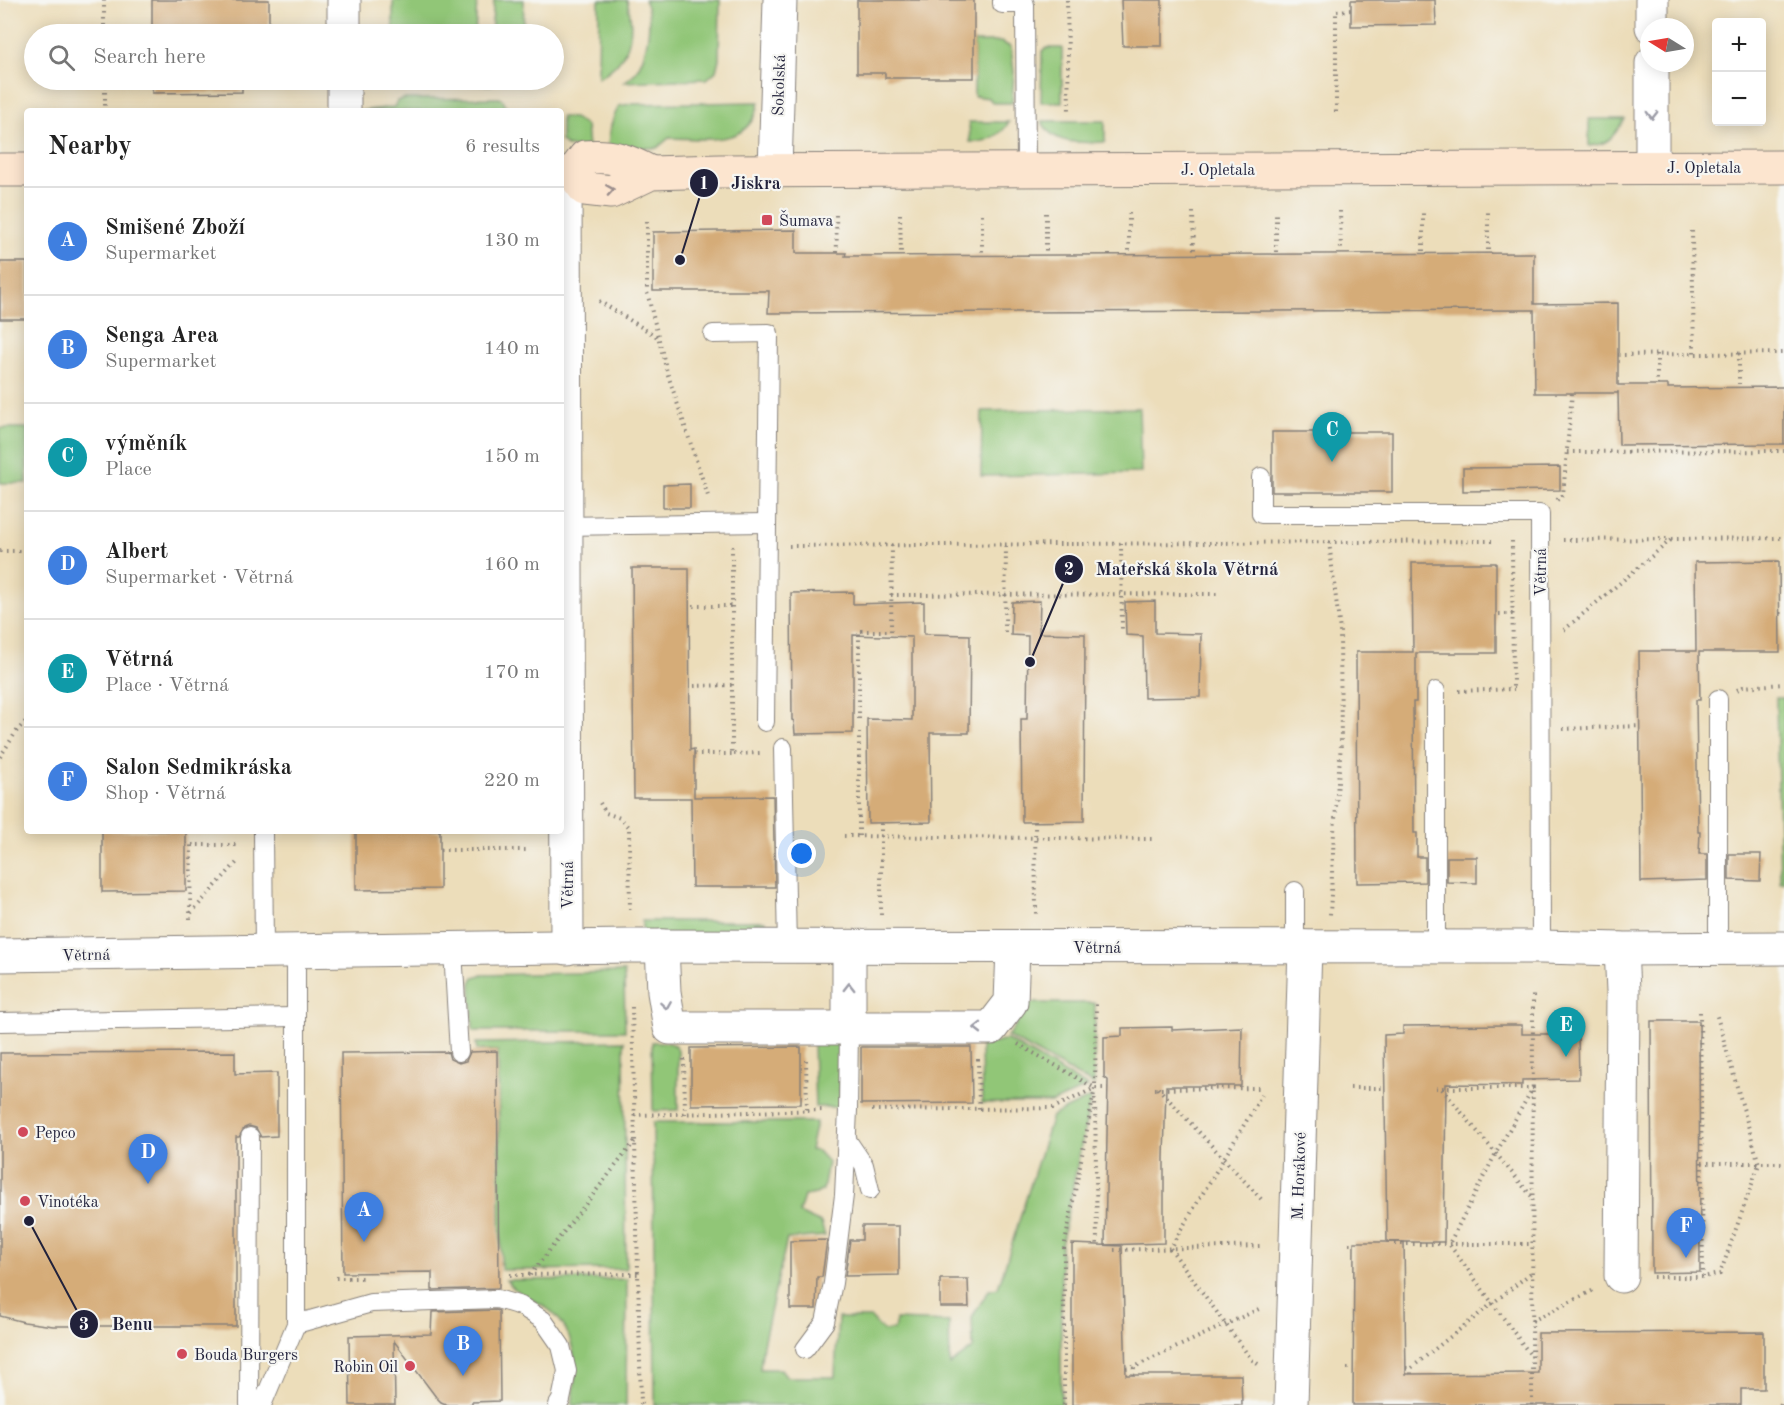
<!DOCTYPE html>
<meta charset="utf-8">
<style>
:root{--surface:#fff;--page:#f2f2f2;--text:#222;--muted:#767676;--line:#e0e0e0;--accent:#d1495b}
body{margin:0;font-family:"Old Standard TT",serif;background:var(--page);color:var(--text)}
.controls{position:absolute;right:18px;top:18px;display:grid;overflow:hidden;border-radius:6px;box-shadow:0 3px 15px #0003}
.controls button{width:54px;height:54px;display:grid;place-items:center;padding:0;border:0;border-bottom:2px solid var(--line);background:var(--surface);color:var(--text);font:30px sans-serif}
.compass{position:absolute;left:1640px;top:18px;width:54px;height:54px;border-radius:50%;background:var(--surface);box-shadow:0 3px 15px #0003;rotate:281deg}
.you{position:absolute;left:802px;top:854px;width:21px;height:21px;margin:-15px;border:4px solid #fff;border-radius:50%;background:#1a73e8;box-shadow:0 0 0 9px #1a73e833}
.badge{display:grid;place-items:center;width:39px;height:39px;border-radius:50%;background:var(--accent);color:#fff;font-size:20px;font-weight:700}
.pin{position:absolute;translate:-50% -50px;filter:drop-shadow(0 2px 3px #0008)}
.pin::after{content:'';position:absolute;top:32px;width:21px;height:18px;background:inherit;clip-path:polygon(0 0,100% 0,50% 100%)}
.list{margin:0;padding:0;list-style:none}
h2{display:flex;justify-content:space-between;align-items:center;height:78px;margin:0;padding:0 24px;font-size:26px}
h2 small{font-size:20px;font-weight:400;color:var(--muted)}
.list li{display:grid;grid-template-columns:39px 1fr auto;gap:18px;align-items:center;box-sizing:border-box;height:108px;padding:0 24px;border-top:2px solid var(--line)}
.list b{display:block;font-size:22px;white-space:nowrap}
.list p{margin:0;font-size:20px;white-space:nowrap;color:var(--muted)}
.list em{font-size:20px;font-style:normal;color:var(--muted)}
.icon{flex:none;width:33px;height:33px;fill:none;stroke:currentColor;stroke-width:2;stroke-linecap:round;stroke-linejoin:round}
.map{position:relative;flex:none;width:1784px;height:1405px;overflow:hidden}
.search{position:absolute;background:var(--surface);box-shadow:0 3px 15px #0003;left:24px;top:24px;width:540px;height:66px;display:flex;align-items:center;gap:15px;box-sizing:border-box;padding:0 21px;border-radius:33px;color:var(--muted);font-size:22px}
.panel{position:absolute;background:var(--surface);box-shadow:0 3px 15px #0003;left:24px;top:108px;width:540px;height:726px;border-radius:6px}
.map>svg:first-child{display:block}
</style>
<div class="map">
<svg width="1784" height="1405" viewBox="0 0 1784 1405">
<rect width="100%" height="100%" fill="#f6f6f2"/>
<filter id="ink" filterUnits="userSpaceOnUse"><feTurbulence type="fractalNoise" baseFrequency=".0167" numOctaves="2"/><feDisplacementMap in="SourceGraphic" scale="12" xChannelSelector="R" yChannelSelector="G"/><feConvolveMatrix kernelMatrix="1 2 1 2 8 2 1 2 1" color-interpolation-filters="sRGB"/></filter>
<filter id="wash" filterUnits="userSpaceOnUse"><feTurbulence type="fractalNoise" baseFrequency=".008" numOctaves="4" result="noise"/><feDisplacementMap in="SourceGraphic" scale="24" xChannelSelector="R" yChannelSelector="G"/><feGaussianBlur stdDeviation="1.35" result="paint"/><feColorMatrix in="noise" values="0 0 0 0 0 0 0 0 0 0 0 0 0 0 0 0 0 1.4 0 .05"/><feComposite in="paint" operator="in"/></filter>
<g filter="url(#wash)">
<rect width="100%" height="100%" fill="#ecddba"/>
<g fill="#91c677" stroke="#5a7459" stroke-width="1.5">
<path d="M 393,0 L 477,0 L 475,34 L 393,34 Z"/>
<path d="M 494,0 L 524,0 L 523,34 L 491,34 Z"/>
<path d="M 599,0 L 627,0 C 636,34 630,60 598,78 Z"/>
<path d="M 644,0 L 720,0 L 719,59 L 716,71 L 707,79 L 624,82 C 627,80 632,76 635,73 C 647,56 654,18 644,0 Z"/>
<path d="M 974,42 L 1001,42 L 1011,47 L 1014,72 L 1012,103 L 993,103 L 989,98 L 974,96 Z"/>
<path d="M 1047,48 L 1062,48 L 1062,102 L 1041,102 L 1042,51 Z"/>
<path d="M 393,80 L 493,80 L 494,81 L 492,85 L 393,84 Z"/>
<path d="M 500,98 L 504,101 L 505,106 L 516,111 L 359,111 L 394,107 L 397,101 L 404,99 Z"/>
<path d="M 759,102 C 750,149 706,138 669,138 L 657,148 L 608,147 C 609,131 611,120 619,106 L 630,104 Z"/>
<path d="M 561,117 L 574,118 L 586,126 L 588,147 L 567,147 L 561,141 Z"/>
<path d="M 1589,119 L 1625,119 C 1613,136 1611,144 1589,146 Z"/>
<path d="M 1042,121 L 1105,121 L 1105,142 C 1082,143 1052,146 1042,121 Z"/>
<path d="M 969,122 L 1009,122 C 1001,136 986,143 970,142 Z"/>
<path d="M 1139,408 L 1141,473 L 981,476 L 982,411 Z"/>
<rect x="0" y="428" width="27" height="55"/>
<path d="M 1776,698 L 1784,698 L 1784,882 L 1780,882 Z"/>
<path d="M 642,921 L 766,921 L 766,935 L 642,936 Z"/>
<path d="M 624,972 L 625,1031 L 473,1031 L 471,983 L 474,977 L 481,975 Z"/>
<path d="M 1020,1003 L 1095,1003 L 1094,1085 L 1007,1036 C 1018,1026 1019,1018 1020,1003 Z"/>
<path d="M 1006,1039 L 1088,1087 L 1052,1103 L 982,1103 L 981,1044 L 997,1043 Z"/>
<path d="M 624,1041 L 626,1269 L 501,1270 L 498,1051 L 477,1050 L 476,1043 Z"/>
<path d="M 652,1042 C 662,1042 673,1040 678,1051 L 678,1110 L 653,1111 Z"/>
<path d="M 813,1043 L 838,1043 L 840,1107 L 815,1107 Z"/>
<path d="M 1091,1097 L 1061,1245 L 1061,1405 L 655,1405 L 653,1122 L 816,1122 L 810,1150 L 818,1151 L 828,1162 L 823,1190 L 816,1194 L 804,1196 L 799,1213 L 821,1223 L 825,1236 L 787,1239 L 763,1344 L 760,1369 L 781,1369 L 787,1377 L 835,1377 L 838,1318 L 871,1318 L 883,1331 L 894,1330 L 896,1320 L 949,1322 L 950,1365 L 973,1348 L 972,1317 L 989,1290 L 998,1288 L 1052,1116 Z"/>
<path d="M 627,1279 L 626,1405 L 572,1405 C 578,1373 578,1331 548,1309 C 534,1299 517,1295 506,1280 Z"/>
</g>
<g id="blocks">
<g fill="#d5ac78">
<rect x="152" y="0" width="117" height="34"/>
<path d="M 857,0 L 974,0 L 974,78 L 885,78 L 885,73 L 857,73 Z"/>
<path d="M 1121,0 L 1162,0 L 1162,46 L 1123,46 Z"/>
<path d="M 1351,0 L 1435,0 L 1436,25 L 1351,26 Z"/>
<path d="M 152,80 L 269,80 L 270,83 L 242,83 L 242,92 L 152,93 Z"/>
<path d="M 796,230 L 796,253 L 846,253 L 845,256 L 1534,253 L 1534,304 L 1618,303 L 1618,385 L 1668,385 L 1668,388 L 1784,387 L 1784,444 L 1619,445 L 1618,391 L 1618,393 L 1535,393 L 1534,310 L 768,313 L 769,291 L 653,291 L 653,232 Z"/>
<rect x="0" y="262" width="27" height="57"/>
<rect x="1272" y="432" width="120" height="60"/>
<path d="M 1560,467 L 1560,490 L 1463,491 L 1463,468 Z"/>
<path d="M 690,484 L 690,508 L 663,508 L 663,485 Z"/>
<path d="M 1779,561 L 1780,652 L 1699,652 L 1700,700 L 1696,700 L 1698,832 L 1700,832 L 1699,854 L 1707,854 L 1707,880 L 1641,882 L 1639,651 L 1696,651 L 1695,562 Z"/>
<path d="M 1412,563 L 1496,563 L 1496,653 L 1416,653 L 1416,702 L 1413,702 L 1414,833 L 1417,833 L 1417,857 L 1425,857 L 1425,882 L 1357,883 L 1356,652 L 1413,652 Z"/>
<path d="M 632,568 L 689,568 L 690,750 L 694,749 L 694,797 L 773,796 L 775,887 L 692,887 L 691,798 L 634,798 Z"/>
<path d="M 853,592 L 853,604 L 924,602 L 924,634 L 970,635 L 969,733 L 930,733 L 931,822 L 868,823 L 867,719 L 912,720 L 912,637 L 853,635 L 853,733 L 795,734 L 794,721 L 792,720 L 791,593 Z"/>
<path d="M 1040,601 L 1039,633 L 1085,634 L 1084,821 L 1022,822 L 1021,719 L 1027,719 L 1028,636 L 1011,635 L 1012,602 Z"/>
<path d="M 1155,601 L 1155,633 L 1201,634 L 1200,697 L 1144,698 L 1143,636 L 1126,635 L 1125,602 Z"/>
<path d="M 102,831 L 186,831 L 186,891 L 102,892 Z"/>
<path d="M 356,831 L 440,831 L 440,889 L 356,890 Z"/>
<path d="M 1729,854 L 1761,854 L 1760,881 L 1729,880 Z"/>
<path d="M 1447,857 L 1477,857 L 1477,883 L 1447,882 Z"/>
<path d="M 1651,1021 L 1699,1021 L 1700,1272 L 1652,1273 Z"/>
<path d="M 1510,1025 L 1522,1025 L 1522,1034 L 1578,1034 L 1579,1079 L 1522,1080 L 1522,1085 L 1446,1084 L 1444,1242 L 1387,1242 L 1384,1035 L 1403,1034 L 1403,1026 Z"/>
<path d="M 1172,1027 L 1172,1030 L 1242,1027 L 1241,1086 L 1166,1086 L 1164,1158 L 1164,1243 L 1105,1245 L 1108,1080 L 1104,1077 L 1104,1037 L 1122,1036 L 1122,1028 Z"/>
<path d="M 801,1047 L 801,1104 L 691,1105 L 691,1048 Z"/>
<path d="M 861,1047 L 971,1047 L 972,1103 L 861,1104 Z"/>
<path d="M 497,1051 L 499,1288 L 432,1290 L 432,1272 L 343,1273 L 341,1053 L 448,1052 L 450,1059 L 459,1063 L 466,1061 L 470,1052 Z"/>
<path d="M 235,1052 L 235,1074 L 277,1073 L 277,1136 L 261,1137 L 256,1128 L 249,1126 L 244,1128 L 239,1137 L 236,1137 L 236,1326 L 53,1326 L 24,1322 L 0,1316 L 0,1053 Z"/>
<path d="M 862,1226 L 899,1226 L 899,1275 L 845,1276 L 850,1240 L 862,1240 Z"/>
<path d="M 827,1240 L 822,1277 L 817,1277 L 816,1309 L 790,1309 L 790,1241 Z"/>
<path d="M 1354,1242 L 1404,1242 L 1406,1374 L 1538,1373 L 1538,1333 L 1764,1332 L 1764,1389 L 1741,1389 L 1741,1405 L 1353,1405 Z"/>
<path d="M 1072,1244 L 1122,1246 L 1126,1375 L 1241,1375 L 1242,1405 L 1072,1405 Z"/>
<path d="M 940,1279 L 968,1279 L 969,1307 L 940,1307 Z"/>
<path d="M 496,1310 L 499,1311 L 500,1401 L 472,1402 L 472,1405 L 448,1405 L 441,1402 L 436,1397 L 394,1341 L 395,1405 L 350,1405 L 349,1336 L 431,1334 L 432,1312 Z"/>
</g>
</g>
</g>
<g filter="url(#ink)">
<use href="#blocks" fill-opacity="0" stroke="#87807a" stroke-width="1.5"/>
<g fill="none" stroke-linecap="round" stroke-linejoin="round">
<g stroke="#87807a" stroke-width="20">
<g id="lane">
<path d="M 1002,0 L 1002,4 L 1025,4 L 1026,170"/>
<path d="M 713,334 L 769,333 L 765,722"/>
<path d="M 1261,477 L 1261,514 L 1540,514 L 1541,947"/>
<path d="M 561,526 L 766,523"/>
<path d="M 1436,691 L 1436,947"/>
<path d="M 783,748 L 787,947"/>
<path d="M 263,831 L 264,952"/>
<path d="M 1295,947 L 1295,891"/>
<path d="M 1718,948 L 1718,699"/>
<path d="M 453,950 L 459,1052"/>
<path d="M 296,952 L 296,1324"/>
<path d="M 0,1022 L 296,1017"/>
<path d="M 847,1140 L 864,1165 L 870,1190"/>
<path d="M 805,1349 L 825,1322 L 833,1283 L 844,1195 L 848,1110 L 849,1028"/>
<path d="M 249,1405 L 250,1137"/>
<path d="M 262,1405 L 296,1324 L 371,1303 L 497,1299 L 521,1306 L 543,1320 L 561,1346 L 567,1371 L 561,1400 L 558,1405"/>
</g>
</g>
<g stroke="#87807a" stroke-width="35">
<g id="street">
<path d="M 344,0 L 344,34"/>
<path d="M 1652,0 L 1652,27"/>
<path d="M 1652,63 L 1652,167"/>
<path d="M 344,111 L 344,80"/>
<path d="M 775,170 L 780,0"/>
<path d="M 565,173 L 567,948"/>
<path d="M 662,946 L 664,992 L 670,1028 L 991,1028 L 1011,1002 L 1013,948"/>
<path d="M 1621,949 L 1623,991 L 1621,1276"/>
<path d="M 0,955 L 631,946 L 1541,947 L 1621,949 L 1784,948"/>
<path d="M 849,1028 L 849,947"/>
<path d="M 1291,1405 L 1305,947"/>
</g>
</g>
<g stroke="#87807a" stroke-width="35">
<g id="secondary">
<path d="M 0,170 L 27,170"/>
<path d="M 573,173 L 585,189 L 611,192 L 651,173 L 720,171 L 1784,167"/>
<path d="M 573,173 L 585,157 C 613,155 627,160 651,173"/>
</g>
</g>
<g stroke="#87807a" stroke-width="4" stroke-dasharray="1.5 4.5" stroke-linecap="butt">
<path d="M 104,0 L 104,34"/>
<path d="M 1067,0 L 1069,114"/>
<path d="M 105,80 L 105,111"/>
<path d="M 1336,112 L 1336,11 L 1351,10"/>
<path d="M 1340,211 L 1341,251"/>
<path d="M 1193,212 L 1194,251"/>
<path d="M 1046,213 L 1046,252"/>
<path d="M 1129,213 L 1129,252"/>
<path d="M 900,214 L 901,253"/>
<path d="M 982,214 L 982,253"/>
<path d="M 836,215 L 837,253"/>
<path d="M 647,221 L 647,292 L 667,372 L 709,499"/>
<path d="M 1692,231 L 1694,353"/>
<path d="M 1488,250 L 1488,210"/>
<path d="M 1423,251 L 1423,210"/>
<path d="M 1276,252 L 1276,212"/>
<path d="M 599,301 L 659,338"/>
<path d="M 1739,353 L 1739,384"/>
<path d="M 1657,354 L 1657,385"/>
<path d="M 1618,355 L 1784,353"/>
<path d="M 1567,452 L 1784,451"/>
<path d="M 1557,500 L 1563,495 L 1572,393"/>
<path d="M 1563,540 L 1784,538"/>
<path d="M 1512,541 L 1513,689"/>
<path d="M 1329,542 L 1340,631 L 1341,744 L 1334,832 L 1330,915"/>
<path d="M 1121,543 L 1122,631"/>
<path d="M 732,546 L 732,754 L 760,753"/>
<path d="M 789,546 L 1492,541"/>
<path d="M 0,551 L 27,551"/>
<path d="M 891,595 L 1220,594"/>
<path d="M 693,606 L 732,606"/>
<path d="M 1499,614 L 1513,614"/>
<path d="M 1780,614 L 1784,614"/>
<path d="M 1564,630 L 1671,540"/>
<path d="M 1005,632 L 1006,544"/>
<path d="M 694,686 L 733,685"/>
<path d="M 1737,690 L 1743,687 L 1784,684"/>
<path d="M 1459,691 L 1514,689"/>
<path d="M 859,719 L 859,631 L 891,631 L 892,545"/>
<path d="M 1563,729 L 1640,726"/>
<path d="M 694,754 L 732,754"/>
<path d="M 0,757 L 16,732 L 27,720"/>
<path d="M 600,803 L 606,813 L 620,818 L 629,828 L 630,914"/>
<path d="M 1035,822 L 1036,914"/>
<path d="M 844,836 L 1152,839"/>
<path d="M 859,836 L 859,733"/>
<path d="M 186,845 L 238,845"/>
<path d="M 440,850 L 527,850"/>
<path d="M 191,913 L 239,860"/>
<path d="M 881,915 L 881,823"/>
<path d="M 190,919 L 191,845"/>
<path d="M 632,1007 L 641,1405"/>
<path d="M 1700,1012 L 1703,1277"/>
<path d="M 1018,1044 L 1095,1088"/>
<path d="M 684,1059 L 685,1114"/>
<path d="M 978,1059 L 979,1109"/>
<path d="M 806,1060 L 807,1110"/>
<path d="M 1158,1088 L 1261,1199"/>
<path d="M 1350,1088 L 1385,1088"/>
<path d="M 1436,1088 L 1533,1088 L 1496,1153 L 1449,1244 L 1532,1357"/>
<path d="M 1155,1089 L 1263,1088"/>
<path d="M 1442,1089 L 1533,1198"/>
<path d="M 1095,1098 L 1097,1245"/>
<path d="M 872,1110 L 1053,1108 L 1095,1088 L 1108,1088"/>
<path d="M 634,1115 L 826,1110"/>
<path d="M 1702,1163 L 1784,1163"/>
<path d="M 1349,1244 L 1354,1244"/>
<path d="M 1395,1244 L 1533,1244"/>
<path d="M 1114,1250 L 1260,1246"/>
<path d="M 510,1275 L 639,1274"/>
<path d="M 530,1275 L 635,1141"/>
<path d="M 1653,1277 L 1703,1277 L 1720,1274 L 1759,1164 L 1716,1013"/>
<path d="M 336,1278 L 365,1278"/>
<path d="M 1532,1321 L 1594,1290"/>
<path d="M 1258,1364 L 1251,1359 L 1170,1248 L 1262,1095"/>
<path d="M 1126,1368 L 1134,1367"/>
<path d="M 1347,1368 L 1353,1368"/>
<path d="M 1406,1368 L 1411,1368 L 1532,1272"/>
<path d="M 1411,1374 L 1411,1368"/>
<path d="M 1133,1375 L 1134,1367 L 1259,1309"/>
<path d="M 1064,1405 L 1064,1248 L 1095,1088 L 1096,1001"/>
<path d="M 1532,1405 L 1533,995"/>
<path d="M 1780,1405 L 1784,1400"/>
</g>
<use href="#lane" stroke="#fff" stroke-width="18"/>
<use href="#street" stroke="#fff" stroke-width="33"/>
<use href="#secondary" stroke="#fce5cf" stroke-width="33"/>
</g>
<defs><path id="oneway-chevron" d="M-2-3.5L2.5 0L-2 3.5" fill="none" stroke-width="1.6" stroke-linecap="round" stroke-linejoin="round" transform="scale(1.5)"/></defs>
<g stroke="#9c9ca7">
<use href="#oneway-chevron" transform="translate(1652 115) rotate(90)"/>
<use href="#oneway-chevron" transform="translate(849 987) rotate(-90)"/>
<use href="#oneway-chevron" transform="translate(666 1005) rotate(81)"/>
<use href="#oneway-chevron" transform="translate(978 1028) rotate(180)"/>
</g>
<use stroke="#9a8d8c" href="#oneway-chevron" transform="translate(610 190) rotate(-9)"/>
</g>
<g fill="#d1495b" stroke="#f6f6f2" stroke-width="2">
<rect x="761" y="214" width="12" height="12" rx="3"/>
<circle cx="23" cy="1132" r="6"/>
<circle cx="25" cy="1201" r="6"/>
<circle cx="182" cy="1354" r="6"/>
<circle cx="410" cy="1366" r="6"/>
</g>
<g text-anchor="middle" stroke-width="4.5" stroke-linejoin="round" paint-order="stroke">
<g font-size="16" fill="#22223b" stroke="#f6f6f2">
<text transform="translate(778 85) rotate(-88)" y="6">Sokolská</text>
<text x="1704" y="173">J. Opletala</text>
<text x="1218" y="175">J. Opletala</text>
<text transform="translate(1540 572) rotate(-90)" y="6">Větrná</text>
<text transform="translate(567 885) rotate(-90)" y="6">Větrná</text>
<text x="1097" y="953">Větrná</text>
<text transform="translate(86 954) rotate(-1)" y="6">Větrná</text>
<text transform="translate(1298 1176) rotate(-88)" y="6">M. Horákové</text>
</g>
<g font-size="16" fill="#22223b" stroke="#f6f6f2" text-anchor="start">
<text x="779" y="226">Šumava</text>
<text x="35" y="1138">Pepco</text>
<text x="37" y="1207">Vinotéka</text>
<text x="194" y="1360">Bouda Burgers</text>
<text x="398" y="1372" text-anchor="end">Robin Oil</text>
</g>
</g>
<path fill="none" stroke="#22223b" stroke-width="2" d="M680 260L704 183M1030 662L1069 569M29 1221L84 1324"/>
<g fill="#22223b" stroke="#f6f6f2" stroke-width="2">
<circle cx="680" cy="260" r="6"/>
<circle cx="1030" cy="662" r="6"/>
<circle cx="29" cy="1221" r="6"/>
<circle cx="704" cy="183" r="15"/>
<circle cx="1069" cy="569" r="15"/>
<circle cx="84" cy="1324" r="15"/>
</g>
<g font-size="18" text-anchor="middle" font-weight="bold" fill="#fff">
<text x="704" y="189">1</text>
<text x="1069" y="575">2</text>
<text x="84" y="1330">3</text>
</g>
<g font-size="18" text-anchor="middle" font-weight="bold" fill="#22223b" stroke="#f6f6f2" stroke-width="4.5" stroke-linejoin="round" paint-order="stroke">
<text x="756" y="189">Jiskra</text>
<text x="1187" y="575">Mateřská škola Větrná</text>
<text x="132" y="1330">Benu</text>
</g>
</svg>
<div class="controls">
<button>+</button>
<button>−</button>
</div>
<svg class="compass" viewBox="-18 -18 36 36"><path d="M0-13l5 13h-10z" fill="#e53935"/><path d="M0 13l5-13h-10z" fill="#767676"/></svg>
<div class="you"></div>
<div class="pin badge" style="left:364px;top:1242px;background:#3f7fe0">A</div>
<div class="pin badge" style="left:463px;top:1376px;background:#3f7fe0">B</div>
<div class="pin badge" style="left:1332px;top:462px;background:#0f9aa8">C</div>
<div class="pin badge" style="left:148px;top:1184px;background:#3f7fe0">D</div>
<div class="pin badge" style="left:1566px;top:1057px;background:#0f9aa8">E</div>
<div class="pin badge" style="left:1686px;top:1258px;background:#3f7fe0">F</div>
<div class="search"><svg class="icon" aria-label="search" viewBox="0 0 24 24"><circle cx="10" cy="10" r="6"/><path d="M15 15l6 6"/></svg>Search here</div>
<section class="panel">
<h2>Nearby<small>6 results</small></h2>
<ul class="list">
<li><span class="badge" style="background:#3f7fe0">A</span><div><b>Smišené Zboží</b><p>Supermarket</p></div><em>130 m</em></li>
<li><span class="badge" style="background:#3f7fe0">B</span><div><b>Senga Area</b><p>Supermarket</p></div><em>140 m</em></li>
<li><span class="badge" style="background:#0f9aa8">C</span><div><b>výměník</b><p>Place</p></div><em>150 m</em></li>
<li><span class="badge" style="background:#3f7fe0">D</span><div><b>Albert</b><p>Supermarket · Větrná</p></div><em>160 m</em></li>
<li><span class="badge" style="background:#0f9aa8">E</span><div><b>Větrná</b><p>Place · Větrná</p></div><em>170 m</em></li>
<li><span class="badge" style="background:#3f7fe0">F</span><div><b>Salon Sedmikráska</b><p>Shop · Větrná</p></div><em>220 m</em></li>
</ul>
</section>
</div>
